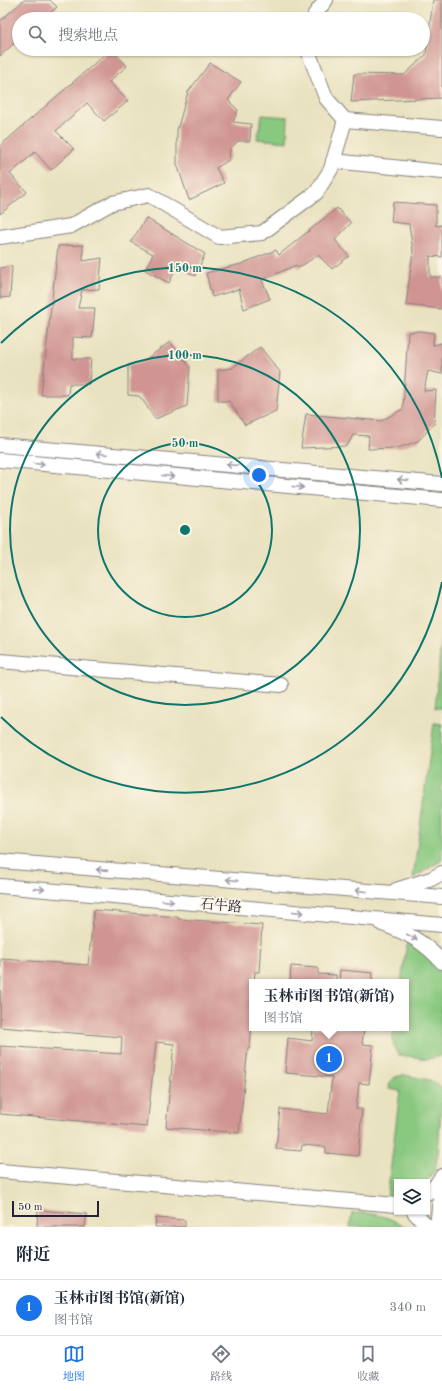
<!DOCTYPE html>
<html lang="zh">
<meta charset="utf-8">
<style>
:root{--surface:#fff;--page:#f2f2f3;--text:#1f2937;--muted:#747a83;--line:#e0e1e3;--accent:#1a73e8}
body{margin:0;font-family:"Old Standard TT","Noto Serif SC",serif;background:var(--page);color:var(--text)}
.controls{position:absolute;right:12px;bottom:12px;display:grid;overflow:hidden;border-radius:0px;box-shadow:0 1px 3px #0004}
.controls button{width:36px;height:36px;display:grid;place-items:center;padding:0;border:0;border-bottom:1px solid var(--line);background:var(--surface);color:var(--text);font:20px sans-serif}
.scale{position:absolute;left:12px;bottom:10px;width:87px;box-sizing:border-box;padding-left:4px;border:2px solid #22223b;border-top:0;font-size:11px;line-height:14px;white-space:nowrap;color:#22223b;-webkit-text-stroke:3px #fcf5e5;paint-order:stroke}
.you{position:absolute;left:259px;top:475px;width:14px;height:14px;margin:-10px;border:3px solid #fff;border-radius:50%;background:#1a73e8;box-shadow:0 0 0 6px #1a73e833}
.badge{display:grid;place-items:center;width:26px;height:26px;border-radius:50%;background:var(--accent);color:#fff;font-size:13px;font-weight:700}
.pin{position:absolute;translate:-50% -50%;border:2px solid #fff;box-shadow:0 1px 4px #0006}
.popup{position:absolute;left:249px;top:979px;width:160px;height:52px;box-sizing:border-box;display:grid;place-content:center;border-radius:0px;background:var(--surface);filter:drop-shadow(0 1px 3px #0005);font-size:13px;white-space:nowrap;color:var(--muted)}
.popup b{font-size:15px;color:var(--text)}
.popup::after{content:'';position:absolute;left:50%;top:100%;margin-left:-8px;border:8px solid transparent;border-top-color:var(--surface)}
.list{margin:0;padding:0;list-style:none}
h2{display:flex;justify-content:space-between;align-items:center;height:52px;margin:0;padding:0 16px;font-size:17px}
h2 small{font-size:13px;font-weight:400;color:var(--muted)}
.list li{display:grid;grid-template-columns:26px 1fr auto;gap:12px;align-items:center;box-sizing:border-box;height:56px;padding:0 16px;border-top:1px solid var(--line)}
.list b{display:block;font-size:15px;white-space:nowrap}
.list p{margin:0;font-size:13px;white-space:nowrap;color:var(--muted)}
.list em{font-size:13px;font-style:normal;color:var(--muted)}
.icon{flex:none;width:22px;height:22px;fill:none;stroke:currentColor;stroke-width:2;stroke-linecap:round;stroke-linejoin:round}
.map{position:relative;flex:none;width:442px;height:1227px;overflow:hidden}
.search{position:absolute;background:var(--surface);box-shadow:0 1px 3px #0004;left:12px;right:12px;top:12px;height:44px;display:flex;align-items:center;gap:10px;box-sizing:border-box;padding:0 14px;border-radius:22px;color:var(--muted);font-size:15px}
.sheet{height:108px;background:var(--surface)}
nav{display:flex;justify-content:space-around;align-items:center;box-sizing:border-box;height:56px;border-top:1px solid var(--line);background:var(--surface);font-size:11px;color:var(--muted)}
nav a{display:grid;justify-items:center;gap:2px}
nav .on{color:var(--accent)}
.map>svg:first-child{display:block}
</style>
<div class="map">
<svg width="442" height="1227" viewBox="0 0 442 1227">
<rect width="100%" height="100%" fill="#fcf5e5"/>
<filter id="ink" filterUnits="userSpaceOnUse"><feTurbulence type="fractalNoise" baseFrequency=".025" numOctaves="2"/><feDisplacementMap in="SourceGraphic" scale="8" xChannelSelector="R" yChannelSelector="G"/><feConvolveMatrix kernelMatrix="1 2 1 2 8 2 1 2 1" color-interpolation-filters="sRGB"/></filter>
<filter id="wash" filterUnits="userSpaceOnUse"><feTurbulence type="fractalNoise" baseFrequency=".012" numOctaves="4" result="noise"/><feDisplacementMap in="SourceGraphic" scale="16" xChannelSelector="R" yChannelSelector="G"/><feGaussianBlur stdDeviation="0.9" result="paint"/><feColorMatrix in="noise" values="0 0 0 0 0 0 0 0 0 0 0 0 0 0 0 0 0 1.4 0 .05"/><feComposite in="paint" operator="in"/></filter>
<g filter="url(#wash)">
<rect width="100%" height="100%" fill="#e9e2c0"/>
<g fill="#89c87f" stroke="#56755d">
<path d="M 262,115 L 288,117 L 287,142 L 257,139 Z"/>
<path d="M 442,630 L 442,708 L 435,708 Z"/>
<path d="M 434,723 L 442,724 L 442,860 L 413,878 Z"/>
<path d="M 407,943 L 414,944 L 432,958 L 442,975 L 441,1056 L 428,1059 L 399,1055 C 391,1047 393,1039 394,1028 L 406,1028 L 406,982 L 401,982 Z"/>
<path d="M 404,1075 L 429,1080 L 438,1084 L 442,1091 L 438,1152 L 435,1169 L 426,1182 L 397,1182 L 397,1199 L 387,1198 L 400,1091 L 389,1089 L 390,1083 L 395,1077 Z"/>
<path d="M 352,1213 C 373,1213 387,1215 405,1227 L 350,1227 Z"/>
</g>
<g id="blocks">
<g fill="#d09592">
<path d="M 24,0 L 50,0 L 57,7 L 43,19 L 19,19 L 19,39 L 0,56 L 0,21 Z"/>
<path d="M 433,0 L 442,0 L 442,98 L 351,102 L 354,74 L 404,75 L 426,55 Z"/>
<path d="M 111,49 L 127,66 L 109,82 L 128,101 L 104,121 L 87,103 L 56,131 L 74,149 L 51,170 L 35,152 L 10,174 L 27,192 L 0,214 L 0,146 Z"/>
<path d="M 210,63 L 241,82 L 228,100 L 238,110 L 233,122 L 251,124 L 250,141 L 238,141 L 230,149 L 229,160 L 216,168 L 224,183 L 189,200 L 177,164 L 177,130 L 188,92 Z"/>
<path d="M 393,202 L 436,205 L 436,226 L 442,225 L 442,257 L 430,256 L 430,277 L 442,277 L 442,309 L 406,305 L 413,251 L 409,224 L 391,222 Z"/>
<path d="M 337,208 L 351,223 L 335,240 L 349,256 L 332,269 L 318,255 L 298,268 L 296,265 L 262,280 L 270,299 L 244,309 L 239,289 L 212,297 L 206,273 L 241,264 L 276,250 L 279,255 Z"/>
<path d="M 146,218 L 205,254 L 195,276 L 177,266 L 169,283 L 145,270 L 153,254 L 131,242 Z"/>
<path d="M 83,245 L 83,261 L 102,258 L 99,289 L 82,290 L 78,308 L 95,308 L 92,338 L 73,337 L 73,359 L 91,359 L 89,384 L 69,384 L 68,395 L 41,395 L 58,246 Z"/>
<path d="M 12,266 L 10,297 L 0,298 L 0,268 Z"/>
<path d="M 420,331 L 434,333 L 433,345 L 442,343 L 442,374 L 428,371 L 424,391 L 436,390 L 434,424 L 418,441 L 398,448 L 368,449 L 369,436 L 353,435 L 347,446 L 301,448 L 306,414 L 381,421 L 403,409 L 408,332 Z"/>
<path d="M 170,342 L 190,367 L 187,406 L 155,419 L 144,402 L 139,396 L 128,395 L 128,365 L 142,362 Z"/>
<path d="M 260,347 L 280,372 L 276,411 L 245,425 L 229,401 L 218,401 L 218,370 L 232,368 Z"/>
<path d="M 94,910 L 178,917 L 178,919 L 262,925 L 259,972 L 255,972 L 254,982 L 252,982 L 252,1021 L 250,1048 L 248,1048 L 239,1133 L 166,1127 L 174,1044 L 156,1042 L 147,1127 L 0,1114 L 0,1046 L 121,1054 L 122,1037 L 0,1027 L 1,959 L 88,965 Z"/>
<path d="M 291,966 L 318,968 L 318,974 L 336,975 L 336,982 L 290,982 Z"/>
<path d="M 340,970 L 373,973 L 372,982 L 339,982 Z"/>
<path d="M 313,1028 L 364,1028 L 362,1044 L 373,1045 L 369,1084 L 359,1083 L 356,1109 L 362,1109 L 358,1156 L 326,1153 L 326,1147 L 302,1145 L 301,1151 L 276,1149 L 280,1109 L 328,1114 L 332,1077 L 285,1073 L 288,1038 L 312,1041 Z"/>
<path d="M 38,1210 L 87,1214 L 85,1227 L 37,1227 Z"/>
<path d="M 156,1218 L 185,1220 L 185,1227 L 155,1227 Z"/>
</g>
</g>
</g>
<g filter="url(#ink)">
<use href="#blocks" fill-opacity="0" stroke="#86827e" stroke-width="1"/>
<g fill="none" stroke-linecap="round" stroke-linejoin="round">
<g stroke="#86827e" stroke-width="16">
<g id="minor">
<path d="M 314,19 L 315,14 L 326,0"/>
<path d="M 309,49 L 308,51 L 326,98 L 345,120 L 442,128"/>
<path d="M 333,161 L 442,172"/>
<path d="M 0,237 L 71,226 L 112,203 L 149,195 L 219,237 L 262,233 L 316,193 L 331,169 L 345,120"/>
<path d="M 0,445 L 442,484"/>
<path d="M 0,460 L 442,500"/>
<path d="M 0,661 L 281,685"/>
<path d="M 0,861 L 442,897"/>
<path d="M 0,886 L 442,925"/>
<path d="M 396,890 L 431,879 L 442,873"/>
<path d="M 382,924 C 408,933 424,942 442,962"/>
<path d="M 0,1171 L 397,1205"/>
<path d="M 427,1193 L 436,1185 L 442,1176"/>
<path d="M 414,1212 L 428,1227"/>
<path d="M 437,1227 L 442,1179"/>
</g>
</g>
<use href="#minor" stroke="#fff" stroke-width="14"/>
</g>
<defs><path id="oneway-shaft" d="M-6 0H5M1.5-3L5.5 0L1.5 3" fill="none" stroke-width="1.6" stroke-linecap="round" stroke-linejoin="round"/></defs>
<g stroke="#9c9ca7">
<use href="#oneway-shaft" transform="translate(102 454) rotate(-175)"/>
<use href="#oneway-shaft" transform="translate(39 464) rotate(5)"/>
<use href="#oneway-shaft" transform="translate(232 465) rotate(-175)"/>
<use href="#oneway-shaft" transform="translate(168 476) rotate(5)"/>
<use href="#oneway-shaft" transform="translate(403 480) rotate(-175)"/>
<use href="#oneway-shaft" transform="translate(298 487) rotate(5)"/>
<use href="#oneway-shaft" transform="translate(102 870) rotate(-175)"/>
<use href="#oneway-shaft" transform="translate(232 880) rotate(-175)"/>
<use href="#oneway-shaft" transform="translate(39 889) rotate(5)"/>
<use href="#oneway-shaft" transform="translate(361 891) rotate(-175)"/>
<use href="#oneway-shaft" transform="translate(168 901) rotate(5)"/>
<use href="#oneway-shaft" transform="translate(298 912) rotate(5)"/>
<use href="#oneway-shaft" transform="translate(412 937) rotate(28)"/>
</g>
</g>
<g fill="none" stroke="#0f766e" stroke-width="2">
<circle cx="185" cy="530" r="87"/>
<circle cx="185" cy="530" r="175"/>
<path d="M442 582A262 262 0 0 1 1 717M1 343A262 262 0 0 1 442 478"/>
</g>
<g text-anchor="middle" stroke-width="3.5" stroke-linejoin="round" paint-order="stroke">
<g font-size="14" fill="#22223b" stroke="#fcf5e5">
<text transform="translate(221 905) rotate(5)" y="5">石牛路</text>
</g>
</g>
<circle cx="185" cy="530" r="6" fill="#0f766e" stroke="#fcf5e5" stroke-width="2"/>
<g font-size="12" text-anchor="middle" font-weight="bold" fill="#0f766e" stroke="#fcf5e5" stroke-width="3.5" stroke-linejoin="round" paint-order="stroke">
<text x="185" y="272">150 m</text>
<text x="185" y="359">100 m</text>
<text x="185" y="447">50 m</text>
</g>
</svg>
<div class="controls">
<button><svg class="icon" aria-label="layers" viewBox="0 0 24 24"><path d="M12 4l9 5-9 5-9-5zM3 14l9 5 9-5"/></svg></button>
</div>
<div class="scale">50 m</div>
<div class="you"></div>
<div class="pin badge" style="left:329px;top:1059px">1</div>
<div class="popup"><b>玉林市图书馆(新馆)</b>图书馆</div>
<div class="search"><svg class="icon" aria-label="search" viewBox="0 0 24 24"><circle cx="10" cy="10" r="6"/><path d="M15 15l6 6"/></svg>搜索地点</div>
</div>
<section class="sheet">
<h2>附近<small></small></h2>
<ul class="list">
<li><span class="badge">1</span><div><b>玉林市图书馆(新馆)</b><p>图书馆</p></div><em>340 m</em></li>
</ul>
</section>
<nav>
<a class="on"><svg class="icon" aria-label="map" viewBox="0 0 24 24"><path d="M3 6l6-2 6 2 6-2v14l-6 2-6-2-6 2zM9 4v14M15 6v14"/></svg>地图</a>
<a><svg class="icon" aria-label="directions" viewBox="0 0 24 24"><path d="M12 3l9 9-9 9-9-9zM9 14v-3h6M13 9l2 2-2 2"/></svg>路线</a>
<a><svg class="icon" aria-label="saved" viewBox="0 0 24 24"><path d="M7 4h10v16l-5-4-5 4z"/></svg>收藏</a>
</nav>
